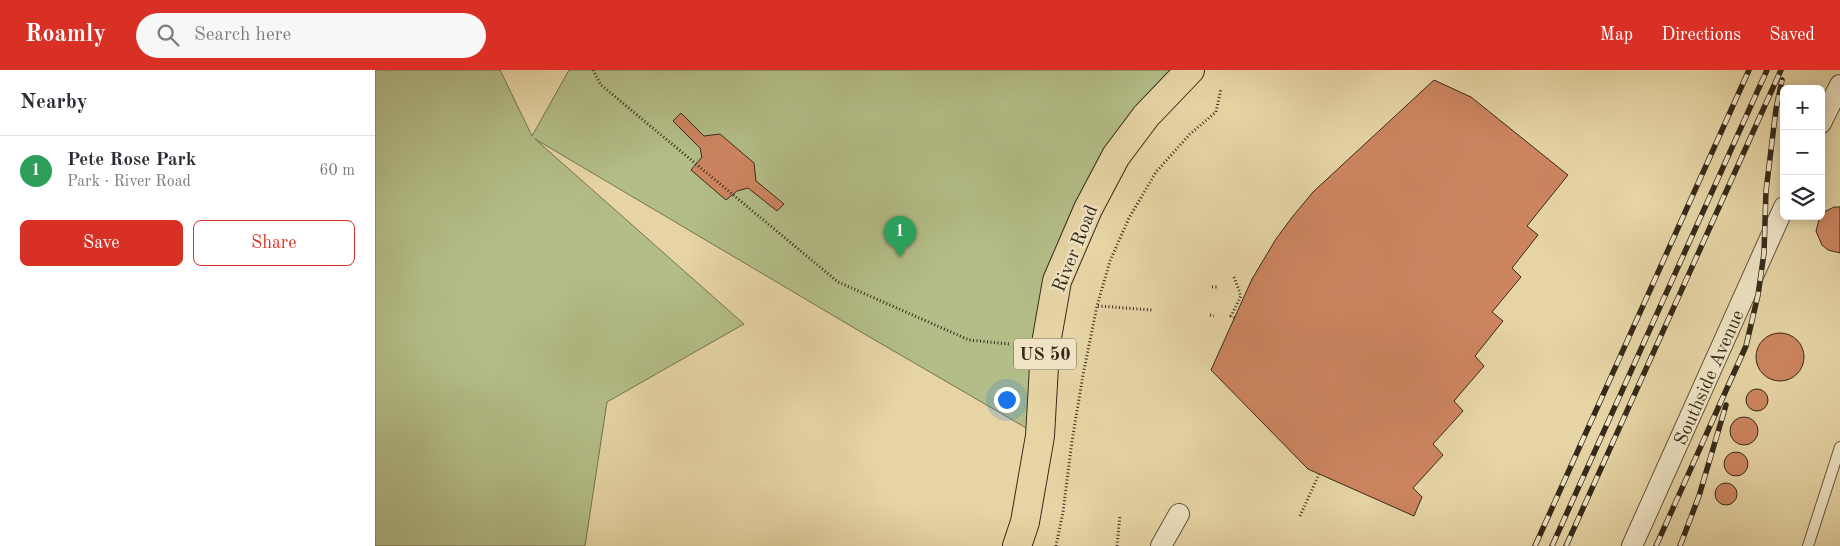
<!DOCTYPE html>
<meta charset="utf-8">
<style>
:root{--surface:#fff;--page:#f7f7f7;--text:#2b2b33;--muted:#7c7c81;--line:#e1e1e2;--accent:#d93025}
body{margin:0;font-family:"Old Standard TT",serif;background:var(--page);color:var(--text)}
.controls{position:absolute;right:15px;top:15px;display:grid;overflow:hidden;border-radius:8px;box-shadow:0 2px 12px #0003}
.controls button{width:45px;height:45px;display:grid;place-items:center;padding:0;border:0;border-bottom:1px solid var(--line);background:var(--surface);color:var(--text);font:25px sans-serif}
.you{position:absolute;left:631px;top:329px;width:18px;height:18px;margin:-12px;border:4px solid #fff;border-radius:50%;background:#1a73e8;box-shadow:0 0 0 8px #1a73e833}
.badge{display:grid;place-items:center;width:32px;height:32px;border-radius:50%;background:var(--accent);color:#fff;font-size:16px;font-weight:700}
.pin{position:absolute;translate:-50% -41px;filter:drop-shadow(0 1px 2px #0008)}
.pin::after{content:'';position:absolute;top:26px;width:18px;height:15px;background:inherit;clip-path:polygon(0 0,100% 0,50% 100%)}
.list{margin:0;padding:0;list-style:none}
h2{display:flex;justify-content:space-between;align-items:center;height:65px;margin:0;padding:0 20px;font-size:21px}
h2 small{font-size:16px;font-weight:400;color:var(--muted)}
.list li{display:grid;grid-template-columns:32px 1fr auto;gap:15px;align-items:center;box-sizing:border-box;height:70px;padding:0 20px;border-top:1px solid var(--line)}
.list b{display:block;font-size:19px;white-space:nowrap}
.list p{margin:0;font-size:16px;white-space:nowrap;color:var(--muted)}
.list em{font-size:16px;font-style:normal;color:var(--muted)}
.actions{display:flex;gap:10px;padding:15px 20px}
.actions a{flex:1;padding:11px 0;border:1px solid var(--accent);border-radius:8px;text-align:center;font-size:18px;color:var(--accent)}
.actions .main{background:var(--accent);color:#fff}
.icon{flex:none;width:28px;height:28px;fill:none;stroke:currentColor;stroke-width:2;stroke-linecap:round;stroke-linejoin:round}
.map{position:relative;flex:none;width:1465px;height:476px;overflow:hidden}
header{display:flex;align-items:center;gap:30px;box-sizing:border-box;height:70px;padding:0 25px;background:var(--accent);color:#fff}
header strong{font-size:24px}
nav{display:flex;gap:28px;margin-inline-start:auto;font-size:18px}
.search{width:350px;height:45px;background:var(--page);display:flex;align-items:center;gap:12px;box-sizing:border-box;padding:0 18px;border-radius:28px;color:var(--muted);font-size:19px}
main{display:flex}
aside{flex:1;background:var(--surface)}
.map>svg:first-child{display:block}
</style>
<header>
<strong>Roamly</strong>
<div class="search"><svg class="icon" aria-label="search" viewBox="0 0 24 24"><circle cx="10" cy="10" r="6"/><path d="M15 15l6 6"/></svg>Search here</div>
<nav><a>Map</a><a>Directions</a><a>Saved</a></nav>
</header>
<main>
<aside>
<h2>Nearby<small></small></h2>
<ul class="list">
<li><span class="badge" style="background:#2e9e5b">1</span><div><b>Pete Rose Park</b><p>Park · River Road</p></div><em>60 m</em></li>
</ul>
<div class="actions"><a class="main">Save</a><a>Share</a></div>
</aside>
<div class="map">
<svg width="1465" height="476" viewBox="0 0 1465 476">
<rect width="100%" height="100%" fill="#e6d4a4"/>
<filter id="stains"><feTurbulence type="fractalNoise" baseFrequency=".004" numOctaves="4"/><feColorMatrix values="0 0 0 0 .2 0 0 0 0 .09 0 0 0 0 .02 0 0 0 .5 -.17"/></filter>
<radialGradient id="worn" r=".72"><stop offset=".6" stop-color="#630" stop-opacity="0"/><stop offset="1" stop-color="#630" stop-opacity=".3"/></radialGradient>
<path fill="#b3bd87" stroke="#747450" d="M 0,0 L 125,0 L 157,66 L 194,0 L 815,0 L 702,163 L 665,366 L 486,262 L 160,69 L 369,254 L 232,332 L 210,476 L 0,476 Z"/>
<g fill="#cd8560" stroke="#362a1a">
<path d="M 1059,10 L 1096,27 L 1193,105 L 1152,156 L 1163,165 L 1137,198 L 1146,207 L 1117,242 L 1128,251 L 1100,286 L 1109,296 L 1079,331 L 1088,341 L 1058,374 L 1068,385 L 1038,418 L 1047,427 L 1039,446 L 933,399 L 836,300 L 877,209 L 901,169 L 918,146 L 938,122 Z"/>
<path d="M 306,43 L 329,66 L 345,64 L 379,93 L 381,111 L 409,134 L 402,141 L 373,118 L 362,121 L 351,130 L 316,100 L 327,87 L 325,78 L 298,51 Z"/>
<path d="M 1459,137 L 1465,137 L 1465,183 L 1453,180 L 1447,175 L 1441,161 L 1445,146 L 1451,141 Z"/>
<circle cx="1405" cy="287" r="24"/>
<circle cx="1382" cy="330" r="11"/>
<circle cx="1369" cy="361" r="14"/>
<circle cx="1361" cy="394" r="12"/>
<circle cx="1351" cy="424" r="11"/>
</g>
<g fill="none" stroke-linecap="round" stroke-linejoin="round">
<g stroke="#62543c" stroke-width="12">
<path id="lane" d="M 1433,476 L 1465,377"/>
</g>
<g stroke="#62543c" stroke-width="22">
<g id="street">
<path d="M 1446,53 L 1465,15"/>
<path d="M 786,476 L 804,444"/>
<path d="M 1257,476 L 1409,137"/>
</g>
</g>
<g stroke="#362a1a" stroke-width="30">
<path id="primary" d="M 642,476 L 650,452 L 665,366 L 670,279 L 682,211 L 713,139 L 741,86 L 771,46 L 815,0"/>
</g>
<g stroke="#362a1a" stroke-width="3" stroke-dasharray="1 2.5" stroke-linecap="butt">
<path d="M 218,0 L 226,15 L 463,212 L 594,270 L 634,274"/>
<path d="M 859,207 L 866,226 L 856,246 L 860,248"/>
<path d="M 837,217 L 842,217"/>
<path d="M 723,236 L 777,240"/>
<path d="M 835,245 L 839,246"/>
<path d="M 925,446 L 944,404"/>
<path d="M 681,476 L 688,442 L 697,371 L 708,305 L 722,236 L 735,191 L 754,148 L 781,102 L 815,64 L 841,42 L 846,19"/>
<path d="M 742,476 L 745,445"/>
</g>
<use href="#lane" stroke="#efe3c4" stroke-width="10"/>
<use href="#street" stroke="#efe3c4" stroke-width="20"/>
<use href="#primary" stroke="#e6d4a4" stroke-width="28"/>
<g stroke="#362a1a" stroke-width="5.5">
<g id="rail">
<path d="M 1160,476 L 1374,0"/>
<path d="M 1177,476 L 1392,0"/>
<path d="M 1191,476 L 1406,0"/>
<path d="M 1281,476 L 1371,276 L 1383,225 L 1389,183 L 1391,121 L 1401,39 L 1407,10"/>
<path d="M 1305,476 L 1324,426 L 1351,335"/>
</g>
</g>
<use href="#rail" stroke="#efe3c4" stroke-width="4" stroke-dasharray="11" stroke-linecap="butt"/>
</g>
<g text-anchor="middle" stroke-width="4.5" stroke-linejoin="round" paint-order="stroke">
<rect fill="#efe3c4" stroke="#6e624d" stroke-width="1" x="639" y="268.5" width="62" height="31" rx="4"/>
<g font-size="18" font-weight="bold" fill="#362a1a">
<text x="670" y="290">US 50</text>
</g>
<g font-size="19" fill="#362a1a" stroke="#efe3c4">
<text transform="translate(699 178) rotate(-68)" y="7">River Road</text>
<text transform="translate(1333 307) rotate(-66)" y="7">Southside Avenue</text>
</g>
</g>
<rect width="100%" height="100%" filter="url(#stains)"/>
<rect width="100%" height="100%" fill="url(#worn)"/>
</svg>
<div class="controls">
<button>+</button>
<button>−</button>
<button><svg class="icon" aria-label="layers" viewBox="0 0 24 24"><path d="M12 4l9 5-9 5-9-5zM3 14l9 5 9-5"/></svg></button>
</div>
<div class="you"></div>
<div class="pin badge" style="left:525px;top:187px;background:#2e9e5b">1</div>
</div>
</main>
